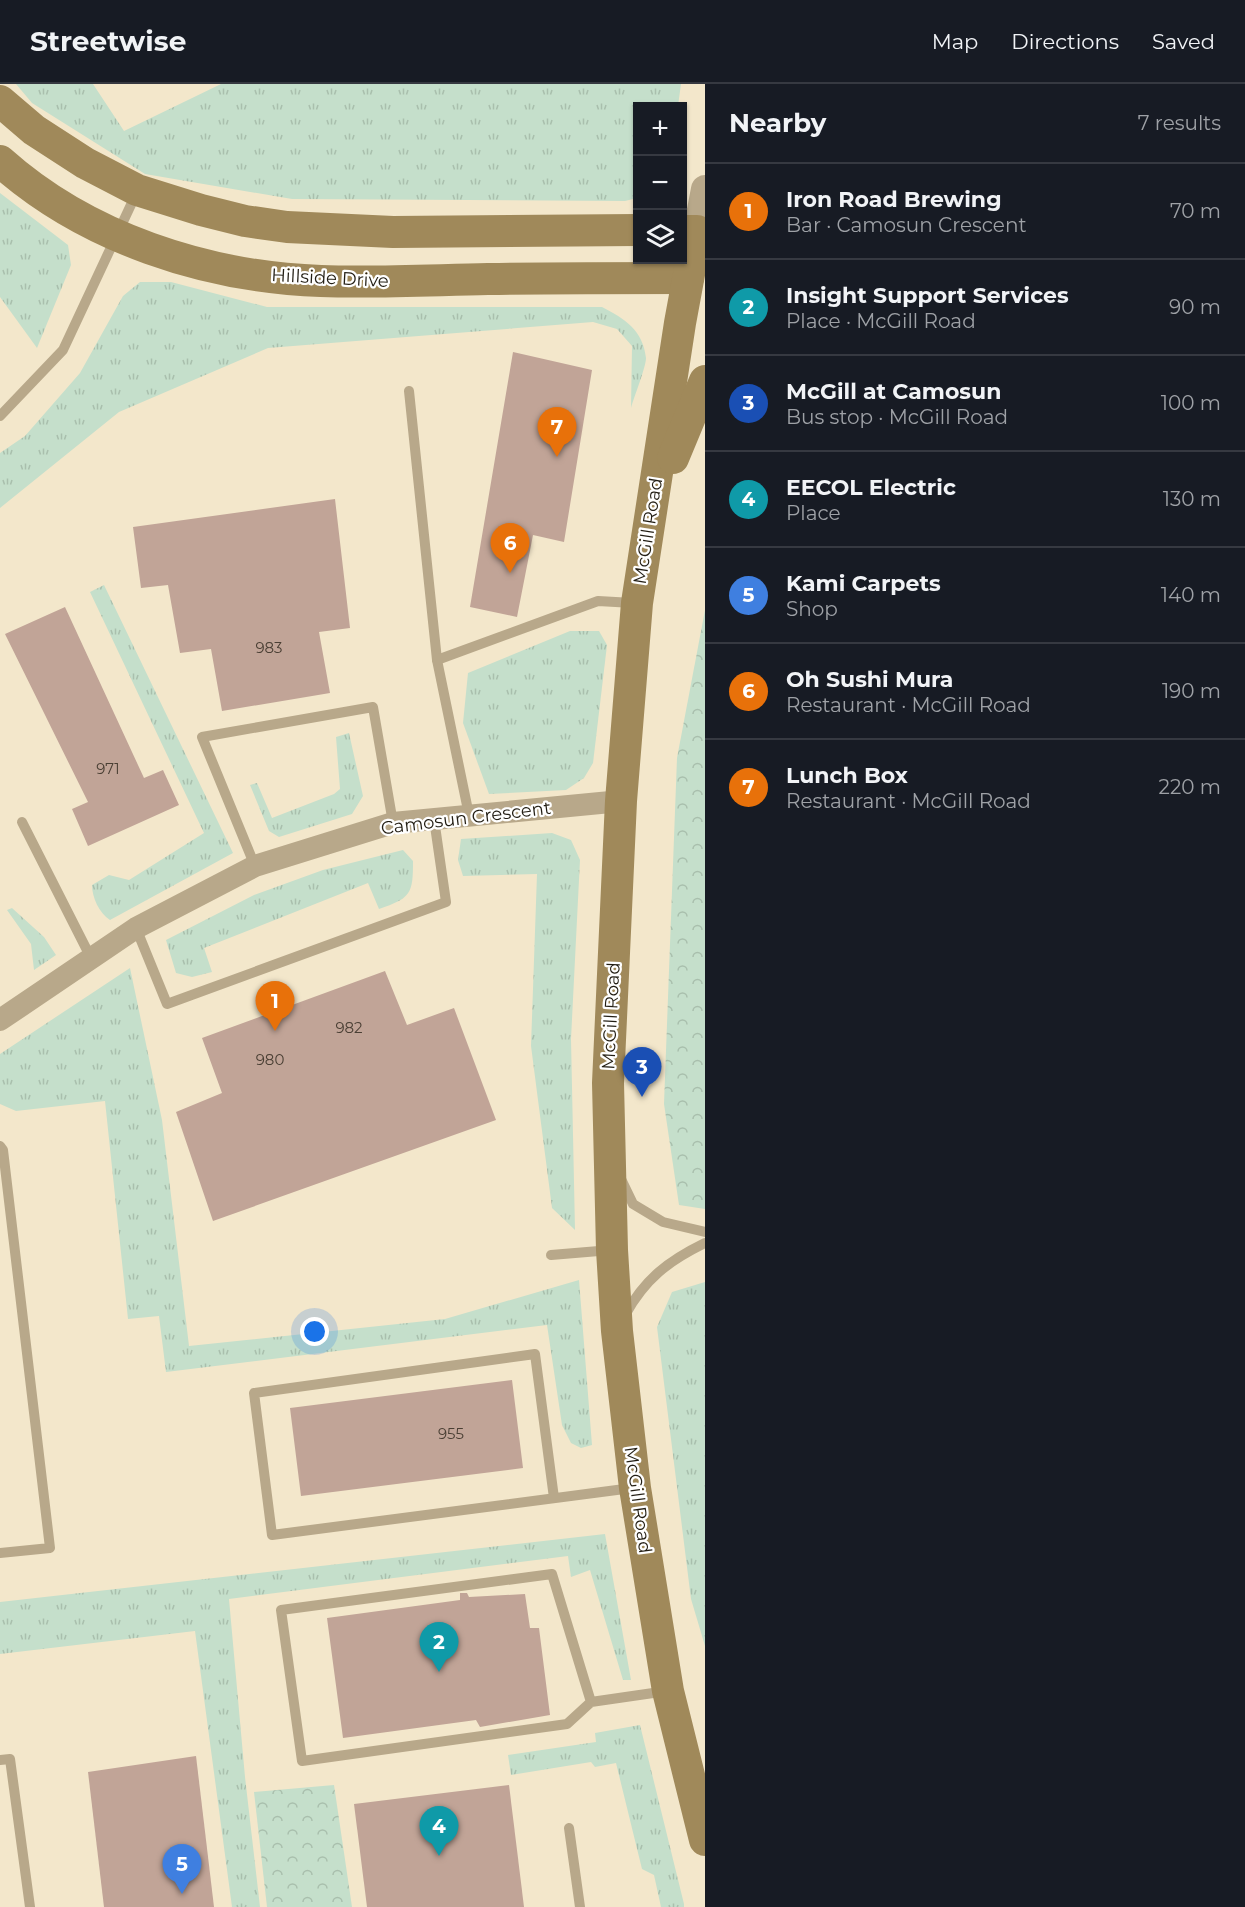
<!DOCTYPE html>
<meta charset="utf-8">
<style>
:root{--surface:#171b24;--page:#20242c;--text:#f1f3f6;--muted:#9ea1a6;--line:#363941;--accent:#ea580c}
body{margin:0;font-family:Montserrat,sans-serif;background:var(--page);color:var(--text)}
.controls{position:absolute;right:18px;top:18px;display:grid;overflow:hidden;border-radius:0px;box-shadow:0 2px 4px #0004}
.controls button{width:54px;height:54px;display:grid;place-items:center;padding:0;border:0;border-bottom:2px solid var(--line);background:var(--surface);color:var(--text);font:30px sans-serif}
.you{position:absolute;left:315px;top:1248px;width:21px;height:21px;margin:-15px;border:4px solid #fff;border-radius:50%;background:#1a73e8;box-shadow:0 0 0 9px #1a73e833}
.badge{display:grid;place-items:center;width:39px;height:39px;border-radius:50%;background:var(--accent);color:#fff;font-size:20px;font-weight:700}
.pin{position:absolute;translate:-50% -50px;filter:drop-shadow(0 2px 3px #0008)}
.pin::after{content:'';position:absolute;top:32px;width:21px;height:18px;background:inherit;clip-path:polygon(0 0,100% 0,50% 100%)}
.list{margin:0;padding:0;list-style:none}
h2{display:flex;justify-content:space-between;align-items:center;height:78px;margin:0;padding:0 24px;font-size:26px}
h2 small{font-size:20px;font-weight:400;color:var(--muted)}
.list li{display:grid;grid-template-columns:39px 1fr auto;gap:18px;align-items:center;box-sizing:border-box;height:96px;padding:0 24px;border-top:2px solid var(--line)}
.list b{display:block;font-size:22px;white-space:nowrap}
.list p{margin:0;font-size:20px;white-space:nowrap;color:var(--muted)}
.list em{font-size:20px;font-style:normal;color:var(--muted)}
.icon{flex:none;width:33px;height:33px;fill:none;stroke:currentColor;stroke-width:2;stroke-linecap:round;stroke-linejoin:round}
.map{position:relative;flex:none;width:705px;height:1823px;overflow:hidden}
header{display:flex;align-items:center;gap:36px;box-sizing:border-box;height:84px;padding:0 30px;background:var(--surface);border-bottom:2px solid var(--line)}
header strong{font-size:28px}
nav{display:flex;gap:33px;margin-inline-start:auto;font-size:21px}
main{display:flex}
aside{flex:1;background:var(--surface)}
.map>svg:first-child{display:block}
</style>
<header>
<strong>Streetwise</strong>
<nav><a>Map</a><a>Directions</a><a>Saved</a></nav>
</header>
<main>
<div class="map">
<svg width="705" height="1823" viewBox="0 0 705 1823">
<defs>
<pattern id="grass-tufts" width="24" height="20" patternUnits="userSpaceOnUse" patternTransform="scale(1.5)"><rect width="24" height="20" fill="#c5dfcb"/><path d="M3 7l-1-3M5 7V3M7 7l1-3M15 17l-1-3M17 17v-4M19 17l1-3" fill="none" stroke="#a9bfad"/></pattern>
<pattern id="park-crowns" width="20" height="18" patternUnits="userSpaceOnUse" patternTransform="scale(1.5)"><rect width="20" height="18" fill="#c5dfcb"/><path d="M2 6a3 3 0 1 1 6 0M12 15a3 3 0 1 1 6 0" fill="none" stroke="#a9bfad"/></pattern>
</defs>
<rect width="100%" height="100%" fill="#f3e7cb"/>
<g fill="url(#grass-tufts)">
<path d="M 16,0 L 93,0 L 124,47 L 221,0 L 681,0 L 678,22 L 638,22 L 637,114 L 625,117 L 292,115 L 145,90 L 32,19 Z"/>
<path d="M 0,109 L 68,161 L 71,181 L 37,264 L 0,213 Z"/>
<path d="M 140,198 L 171,198 L 267,223 L 602,223 C 625,235 643,246 646,274 C 646,283 634,313 631,324 L 632,262 L 617,245 L 593,238 L 268,264 L 119,328 L 0,424 L 0,369 L 25,352 L 80,289 L 123,212 Z"/>
<path d="M 104,501 L 233,769 L 110,836 C 99,829 92,813 92,801 L 109,791 L 129,796 L 204,749 L 90,508 Z"/>
<path d="M 570,547 L 599,547 L 607,561 L 593,679 L 584,694 L 566,706 L 489,710 L 463,639 L 468,589 Z"/>
<path d="M 349,649 L 363,712 L 352,730 L 279,753 L 269,747 L 250,701 L 257,699 L 272,734 L 334,710 L 340,705 L 336,653 Z"/>
<path d="M 552,749 L 571,756 L 580,776 L 571,955 L 575,1146 L 552,1124 L 531,962 L 537,790 L 463,792 L 458,776 L 461,755 Z"/>
<path d="M 403,766 L 413,777 C 413,810 411,814 379,825 L 368,799 L 204,864 L 212,888 L 192,893 L 176,889 L 166,856 L 254,811 L 323,786 Z"/>
<path d="M 12,824 L 44,853 L 56,871 L 34,886 L 31,860 L 7,826 Z"/>
<path d="M 130,884 L 162,1036 L 189,1262 L 445,1235 L 579,1196 L 592,1361 L 581,1364 L 571,1359 L 562,1341 L 547,1241 L 166,1288 L 159,1232 L 128,1235 L 105,1017 L 16,1027 L 0,1020 L 0,970 Z"/>
<path d="M 705,1198 L 705,1562 L 691,1515 L 657,1243 L 672,1208 Z"/>
<path d="M 605,1450 L 631,1596 L 623,1596 L 590,1486 L 571,1493 L 568,1472 L 229,1515 L 245,1693 L 260,1823 L 232,1823 L 195,1547 L 0,1570 L 0,1518 Z"/>
<path d="M 640,1641 L 684,1820 L 684,1823 L 661,1823 L 654,1791 L 642,1785 L 616,1679 L 595,1683 L 591,1678 L 511,1691 L 508,1671 L 596,1658 L 595,1649 Z"/>
</g>
<g fill="url(#park-crowns)">
<path d="M 705,526 L 705,1125 L 679,1121 L 664,1020 L 677,674 Z"/>
<path d="M 334,1701 L 352,1823 L 267,1823 L 254,1708 Z"/>
</g>
<g fill="#c1a497">
<path d="M 513,268 L 592,286 L 564,458 L 533,451 L 517,533 L 470,523 Z"/>
<path d="M 335,415 L 350,544 L 319,548 L 330,609 L 222,627 L 211,565 L 180,569 L 168,501 L 141,504 L 133,443 Z"/>
<path d="M 65,523 L 144,694 L 163,686 L 179,721 L 88,762 L 72,725 L 88,718 L 5,550 Z"/>
<path d="M 385,887 L 407,941 L 454,924 L 496,1036 L 213,1137 L 176,1028 L 222,1009 L 202,954 Z"/>
<path d="M 512,1296 L 523,1384 L 301,1412 L 290,1324 Z"/>
<path d="M 460,1509 L 467,1509 L 469,1513 L 525,1510 L 530,1544 L 539,1544 L 550,1631 L 480,1643 L 476,1636 L 343,1654 L 327,1534 L 460,1516 Z"/>
<path d="M 196,1672 L 214,1823 L 104,1823 L 88,1688 Z"/>
<path d="M 509,1701 L 524,1823 L 367,1823 L 354,1720 Z"/>
</g>
<g fill="none" stroke-linecap="round" stroke-linejoin="round">
<g stroke="#b8a88a" stroke-width="10">
<path d="M 409,307 L 437,576 L 469,731"/>
<path d="M 0,332 L 63,266 L 136,110"/>
<path d="M 437,576 L 598,517 L 633,519"/>
<path d="M 22,738 L 91,874"/>
<path d="M 255,782 L 202,653 L 373,623 L 393,739"/>
<path d="M 136,844 L 167,920 L 446,818 L 434,735"/>
<path d="M 0,1062 L 3,1066 L 50,1464 L 0,1469"/>
<path d="M 620,1093 L 633,1120 L 663,1138 L 705,1148"/>
<path d="M 551,1171 L 611,1166"/>
<path d="M 625,1231 C 645,1195 668,1177 705,1159"/>
<path d="M 554,1414 L 535,1270 L 254,1309 L 272,1451 L 632,1404"/>
<path d="M 591,1618 L 567,1640 L 302,1677 L 281,1526 L 552,1490 L 591,1618 L 667,1607"/>
<path d="M 0,1676 L 10,1675 L 30,1823"/>
<path d="M 569,1744 L 580,1823"/>
</g>
<path stroke="#b8a88a" stroke-width="22" d="M 0,936 L 136,844 L 255,782 L 393,739 L 621,717"/>
<path stroke="#b8a88a" stroke-width="28" d="M 697,147 L 705,105"/>
<g stroke="#a0895a" stroke-width="32">
<path d="M 0,17 L 34,46 L 85,79 L 137,106 L 201,126 L 245,137 L 287,143 L 393,148 L 638,146"/>
<path d="M 0,77 C 86,154 206,193 321,197 C 376,199 433,196 488,195 C 555,194 621,194 688,194"/>
<path d="M 682,147 L 697,147 L 680,239 L 637,519 L 621,717 L 608,999 L 612,1166 L 617,1247 L 635,1404 L 668,1607 L 705,1756"/>
<path d="M 673,374 L 705,297"/>
</g>
</g>
<g text-anchor="middle" stroke-width="4.5" stroke-linejoin="round" paint-order="stroke">
<g font-size="15" fill="#4a3f34">
<text x="269" y="569">983</text>
<text x="108" y="690">971</text>
<text x="349" y="949">982</text>
<text x="270" y="981">980</text>
<text x="451" y="1355">955</text>
</g>
<g font-size="18" fill="#221d13" stroke="#fff">
<text transform="translate(330 194) rotate(3)" y="6">Hillside Drive</text>
<text transform="translate(648 447) rotate(-81)" y="6">McGill Road</text>
<text transform="translate(466 734) rotate(-7)" y="6">Camosun Crescent</text>
<text transform="translate(611 932) rotate(-87)" y="6">McGill Road</text>
<text transform="translate(638 1416) rotate(82)" y="6">McGill Road</text>
</g>
</g>
</svg>
<div class="controls">
<button>+</button>
<button>−</button>
<button><svg class="icon" aria-label="layers" viewBox="0 0 24 24"><path d="M12 4l9 5-9 5-9-5zM3 14l9 5 9-5"/></svg></button>
</div>
<div class="you"></div>
<div class="pin badge" style="left:275px;top:947px;background:#e8710a">1</div>
<div class="pin badge" style="left:439px;top:1588px;background:#0f9aa8">2</div>
<div class="pin badge" style="left:642px;top:1013px;background:#1a4fb4">3</div>
<div class="pin badge" style="left:439px;top:1772px;background:#0f9aa8">4</div>
<div class="pin badge" style="left:182px;top:1810px;background:#3f7fe0">5</div>
<div class="pin badge" style="left:510px;top:489px;background:#e8710a">6</div>
<div class="pin badge" style="left:557px;top:373px;background:#e8710a">7</div>
</div>
<aside>
<h2>Nearby<small>7 results</small></h2>
<ul class="list">
<li><span class="badge" style="background:#e8710a">1</span><div><b>Iron Road Brewing</b><p>Bar · Camosun Crescent</p></div><em>70 m</em></li>
<li><span class="badge" style="background:#0f9aa8">2</span><div><b>Insight Support Services</b><p>Place · McGill Road</p></div><em>90 m</em></li>
<li><span class="badge" style="background:#1a4fb4">3</span><div><b>McGill at Camosun</b><p>Bus stop · McGill Road</p></div><em>100 m</em></li>
<li><span class="badge" style="background:#0f9aa8">4</span><div><b>EECOL Electric</b><p>Place</p></div><em>130 m</em></li>
<li><span class="badge" style="background:#3f7fe0">5</span><div><b>Kami Carpets</b><p>Shop</p></div><em>140 m</em></li>
<li><span class="badge" style="background:#e8710a">6</span><div><b>Oh Sushi Mura</b><p>Restaurant · McGill Road</p></div><em>190 m</em></li>
<li><span class="badge" style="background:#e8710a">7</span><div><b>Lunch Box</b><p>Restaurant · McGill Road</p></div><em>220 m</em></li>
</ul>
</aside>
</main>
